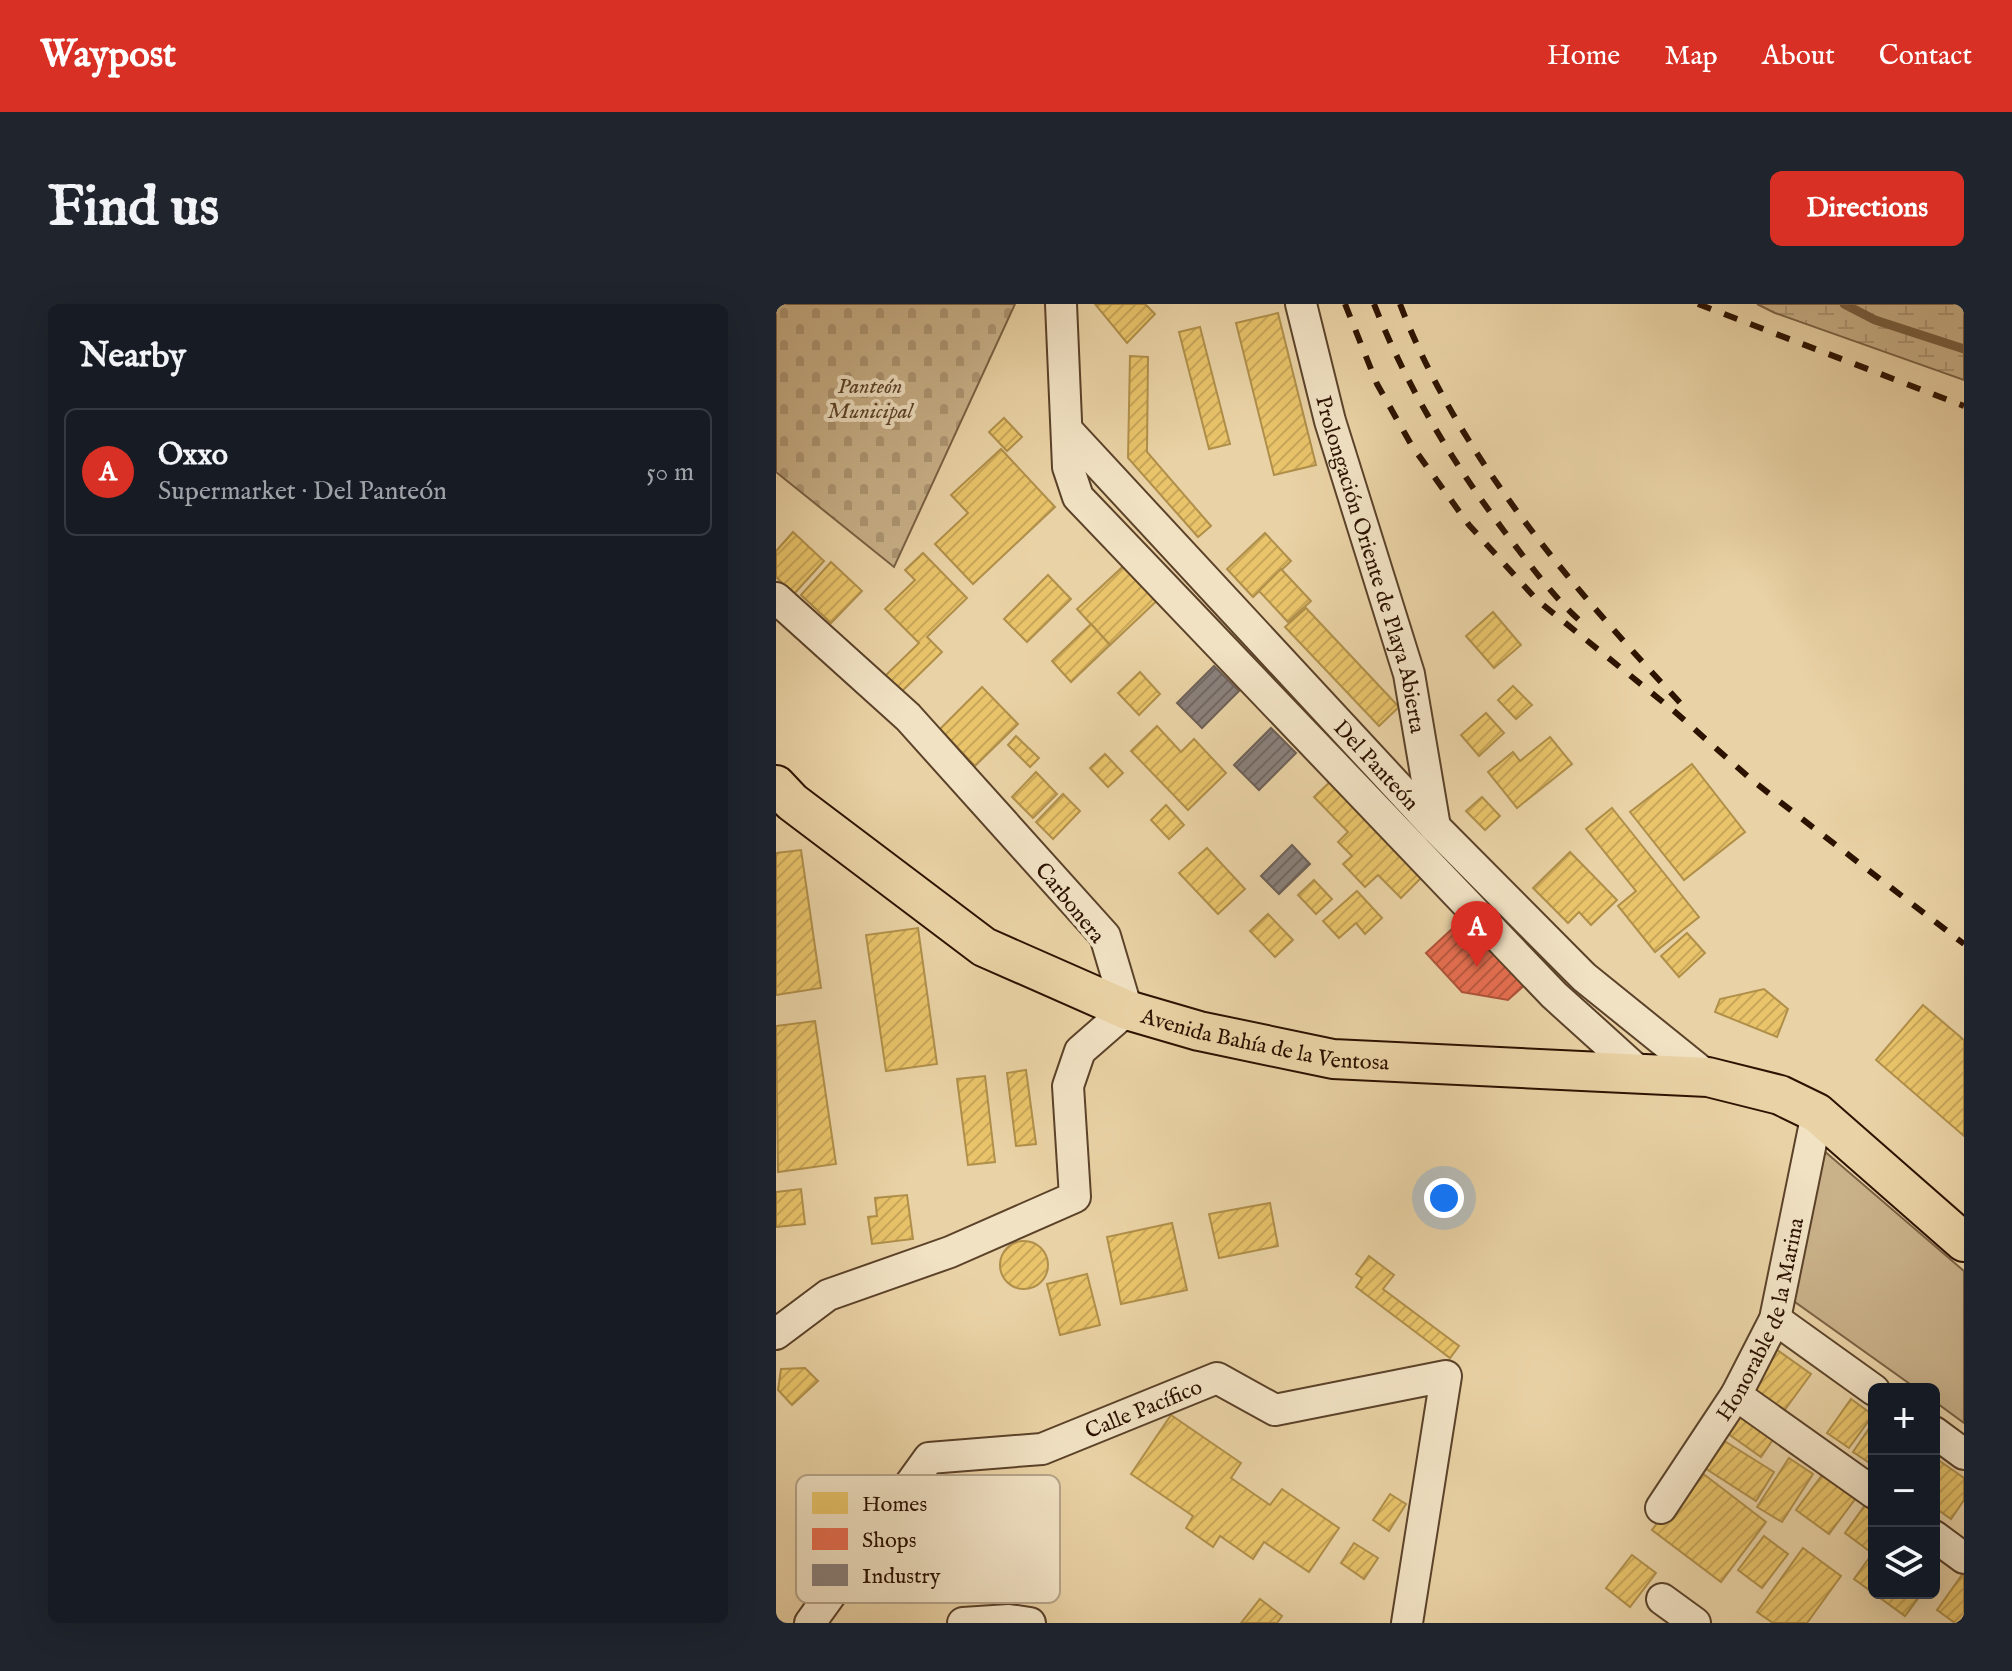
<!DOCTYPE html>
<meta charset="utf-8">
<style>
:root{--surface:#171b24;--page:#20242c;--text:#f1f3f6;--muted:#9ea1a6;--line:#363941;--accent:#d93025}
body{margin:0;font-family:"IM FELL English",serif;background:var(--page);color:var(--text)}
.controls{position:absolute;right:24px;bottom:24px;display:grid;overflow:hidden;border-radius:12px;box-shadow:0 8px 32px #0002}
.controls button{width:72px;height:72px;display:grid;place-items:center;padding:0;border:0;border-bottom:2px solid var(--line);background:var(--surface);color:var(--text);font:40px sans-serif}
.you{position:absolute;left:668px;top:894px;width:28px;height:28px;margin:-20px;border:6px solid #fff;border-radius:50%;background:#1a73e8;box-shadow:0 0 0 12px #1a73e833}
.badge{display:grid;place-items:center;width:52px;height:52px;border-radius:50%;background:var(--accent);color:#fff;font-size:26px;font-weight:700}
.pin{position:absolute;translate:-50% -66px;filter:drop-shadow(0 2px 4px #0008)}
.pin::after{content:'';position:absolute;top:42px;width:28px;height:24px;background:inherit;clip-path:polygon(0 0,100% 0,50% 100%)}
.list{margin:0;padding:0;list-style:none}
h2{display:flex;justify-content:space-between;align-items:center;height:104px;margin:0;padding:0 32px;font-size:34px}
h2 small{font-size:26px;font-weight:400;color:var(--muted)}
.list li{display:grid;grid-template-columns:52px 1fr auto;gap:24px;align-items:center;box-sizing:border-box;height:128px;margin:0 16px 16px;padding:0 16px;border:2px solid var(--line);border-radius:12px}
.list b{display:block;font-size:30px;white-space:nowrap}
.list p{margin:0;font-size:26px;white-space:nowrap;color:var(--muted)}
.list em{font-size:26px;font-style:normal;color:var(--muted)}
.icon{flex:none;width:44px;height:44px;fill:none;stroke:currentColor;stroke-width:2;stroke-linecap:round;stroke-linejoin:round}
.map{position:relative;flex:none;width:1188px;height:1319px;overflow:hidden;border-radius:12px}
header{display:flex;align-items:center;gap:48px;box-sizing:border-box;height:112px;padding:0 40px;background:var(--accent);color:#fff}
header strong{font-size:38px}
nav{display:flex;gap:44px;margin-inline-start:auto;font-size:28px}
.intro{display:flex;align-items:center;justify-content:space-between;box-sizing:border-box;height:192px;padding:0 48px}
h1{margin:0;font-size:56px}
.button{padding:20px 36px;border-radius:12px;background:var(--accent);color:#fff;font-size:28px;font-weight:700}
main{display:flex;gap:48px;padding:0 48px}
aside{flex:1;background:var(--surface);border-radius:12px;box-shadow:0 8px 32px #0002}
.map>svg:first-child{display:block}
</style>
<header>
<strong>Waypost</strong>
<nav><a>Home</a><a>Map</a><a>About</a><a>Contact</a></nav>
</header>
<div class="intro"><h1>Find us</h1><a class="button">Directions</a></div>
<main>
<aside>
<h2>Nearby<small></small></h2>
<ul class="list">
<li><span class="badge">A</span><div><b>Oxxo</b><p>Supermarket · Del Panteón</p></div><em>50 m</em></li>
</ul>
</aside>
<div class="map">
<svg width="1188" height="1319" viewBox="0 0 1188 1319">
<defs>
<pattern id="wetland-marsh" width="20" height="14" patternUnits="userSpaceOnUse" patternTransform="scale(2)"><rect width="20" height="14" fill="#c9b189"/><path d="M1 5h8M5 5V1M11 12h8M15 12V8" fill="none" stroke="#ad9774"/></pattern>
<pattern id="cemetery-stones" width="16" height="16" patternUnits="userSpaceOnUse" patternTransform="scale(2)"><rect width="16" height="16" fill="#c9b189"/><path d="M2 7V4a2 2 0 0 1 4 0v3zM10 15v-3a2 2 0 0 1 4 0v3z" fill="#ad9774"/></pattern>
<pattern id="homes-hatch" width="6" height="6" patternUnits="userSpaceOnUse" patternTransform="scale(2)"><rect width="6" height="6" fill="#e9c46a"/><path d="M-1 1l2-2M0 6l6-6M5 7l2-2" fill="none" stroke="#c8a75a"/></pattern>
<pattern id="shops-hatch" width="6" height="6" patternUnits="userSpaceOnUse" patternTransform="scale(2)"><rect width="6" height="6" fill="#e76f51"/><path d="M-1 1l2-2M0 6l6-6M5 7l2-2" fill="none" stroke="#bb5a41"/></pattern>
<pattern id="industry-hatch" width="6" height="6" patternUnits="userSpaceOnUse" patternTransform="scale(2)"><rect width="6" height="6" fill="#8a817c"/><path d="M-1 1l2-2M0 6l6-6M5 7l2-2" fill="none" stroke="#716863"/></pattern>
</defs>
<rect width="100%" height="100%" fill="#e9d2a5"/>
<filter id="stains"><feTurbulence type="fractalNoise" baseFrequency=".0025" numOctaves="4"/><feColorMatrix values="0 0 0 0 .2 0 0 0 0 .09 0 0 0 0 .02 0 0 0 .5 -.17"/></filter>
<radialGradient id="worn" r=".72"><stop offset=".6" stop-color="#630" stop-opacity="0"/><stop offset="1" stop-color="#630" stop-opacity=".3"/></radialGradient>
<path fill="url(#wetland-marsh)" stroke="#7a6244" stroke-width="2" d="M 981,0 L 1188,0 L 1188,76 L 999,9 Z"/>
<path fill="url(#cemetery-stones)" stroke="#7a6244" stroke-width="2" d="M 0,0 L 239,0 L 118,263 L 0,168 Z"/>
<path fill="#c9b189" stroke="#7a6244" stroke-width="2" d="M 1047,846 L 1188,967 L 1188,1119 L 1158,1097 L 1158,1085 L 1141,1085 L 1012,993 Z"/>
<g fill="url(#homes-hatch)" stroke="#b08f4a" stroke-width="2">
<path d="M 319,0 L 369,0 L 379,10 L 351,39 Z"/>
<path d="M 502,9 L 540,161 L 498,171 L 460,19 Z"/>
<path d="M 424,23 L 454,140 L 433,145 L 403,28 Z"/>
<path d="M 354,52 L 372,53 L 371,148 L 435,222 L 422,233 L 352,154 Z"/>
<path d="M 228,114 L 246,133 L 231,147 L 213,128 Z"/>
<path d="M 225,145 L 279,203 L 197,280 L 159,240 L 192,209 L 175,191 Z"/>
<path d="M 17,228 L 48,257 L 18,290 L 0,273 L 0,247 Z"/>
<path d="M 489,229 L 515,257 L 477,293 L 451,265 Z"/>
<path d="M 147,249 L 191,294 L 151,333 L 166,348 L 123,390 L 107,374 L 143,339 L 109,305 L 139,276 L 129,266 Z"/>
<path d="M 354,256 L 387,291 L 334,341 L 301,305 Z"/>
<path d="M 55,258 L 86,287 L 55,319 L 25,291 Z"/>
<path d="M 505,265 L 535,297 L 512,318 L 483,287 Z"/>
<path d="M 272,271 L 295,295 L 251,338 L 228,315 Z"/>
<path d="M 530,304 L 623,403 L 603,422 L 509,323 Z"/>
<path d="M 717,308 L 745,341 L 718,364 L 690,332 Z"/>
<path d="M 315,320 L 334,341 L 295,378 L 276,357 Z"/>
<path d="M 364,368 L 384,390 L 363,411 L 342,389 Z"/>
<path d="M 737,382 L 756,401 L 740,415 L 722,396 Z"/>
<path d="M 206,383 L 242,420 L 199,462 L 164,425 Z"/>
<path d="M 710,409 L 728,429 L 703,452 L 685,431 Z"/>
<path d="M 381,422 L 405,448 L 418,435 L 450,469 L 412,506 L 355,447 Z"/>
<path d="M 240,432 L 263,454 L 254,463 L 232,441 Z"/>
<path d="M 774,433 L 796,460 L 741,504 L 712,468 L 737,448 L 744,457 Z"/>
<path d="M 329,450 L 347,469 L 332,483 L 314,464 Z"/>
<path d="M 916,460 L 969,528 L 908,576 L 854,508 Z"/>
<path d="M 260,468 L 281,490 L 257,514 L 236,493 Z"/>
<path d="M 558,474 L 650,569 L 625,594 L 602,571 L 589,583 L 567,560 L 576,552 L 562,538 L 572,528 L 538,493 Z"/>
<path d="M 287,490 L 304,507 L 277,535 L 260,518 Z"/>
<path d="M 706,493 L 724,512 L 709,526 L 690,507 Z"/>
<path d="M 390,501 L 408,521 L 393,535 L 375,516 Z"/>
<path d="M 836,504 L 923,613 L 879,648 L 842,602 L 860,587 L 810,525 Z"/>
<path d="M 431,544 L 469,585 L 442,610 L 403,569 Z"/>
<path d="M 25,546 L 45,684 L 0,691 L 0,549 Z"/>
<path d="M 794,548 L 841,596 L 815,621 L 803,608 L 792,619 L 757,584 Z"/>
<path d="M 538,576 L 556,595 L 540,610 L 522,591 Z"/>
<path d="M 581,587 L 606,614 L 589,630 L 580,619 L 563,634 L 547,617 Z"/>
<path d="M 492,610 L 517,636 L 499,653 L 474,627 Z"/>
<path d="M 142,624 L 161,760 L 110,767 L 90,631 Z"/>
<path d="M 911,629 L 929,649 L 903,673 L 885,652 Z"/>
<path d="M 988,685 L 1012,705 L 1001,733 L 939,708 L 944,695 Z"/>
<path d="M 1147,701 L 1188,736 L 1188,832 L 1100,756 Z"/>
<path d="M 39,717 L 60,860 L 2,868 L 0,722 Z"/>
<path d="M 250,766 L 260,840 L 240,842 L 231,769 Z"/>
<path d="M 209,772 L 219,858 L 192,861 L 181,775 Z"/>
<path d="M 25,885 L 29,920 L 0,923 L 0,888 Z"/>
<path d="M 131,891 L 137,935 L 96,940 L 92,913 L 101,912 L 99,894 Z"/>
<path d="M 494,899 L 502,942 L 443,954 L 433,910 Z"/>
<path d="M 396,919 L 411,986 L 345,1000 L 331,933 Z"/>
<circle cx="248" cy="961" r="24"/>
<path d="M 593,952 L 618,971 L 607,985 L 683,1042 L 674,1054 L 580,983 L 586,974 L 580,970 Z"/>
<path d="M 311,970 L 324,1021 L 284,1031 L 271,980 Z"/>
<path d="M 997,1043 L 1035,1070 L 1008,1107 L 970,1081 Z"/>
<path d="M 29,1064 L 42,1077 L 16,1101 L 2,1086 L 5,1065 Z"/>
<path d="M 1075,1095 L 1097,1111 L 1073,1144 L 1051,1129 Z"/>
<path d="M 958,1105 L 998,1134 L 985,1153 L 944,1124 Z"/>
<path d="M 395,1111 L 465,1159 L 455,1174 L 494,1201 L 506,1185 L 563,1224 L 533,1268 L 488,1238 L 477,1255 L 444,1232 L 437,1243 L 410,1224 L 417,1212 L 355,1170 Z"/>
<path d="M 1098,1117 L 1098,1162 L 1077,1148 Z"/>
<path d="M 939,1131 L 998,1168 L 980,1197 L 921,1159 Z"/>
<path d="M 1158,1153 L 1188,1174 L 1188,1196 L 1175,1215 L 1158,1203 Z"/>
<path d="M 1013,1154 L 1037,1170 L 1006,1218 L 981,1203 Z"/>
<path d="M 921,1165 L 990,1218 L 945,1278 L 876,1226 Z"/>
<path d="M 1047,1170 L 1080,1194 L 1053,1230 L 1020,1206 Z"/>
<path d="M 614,1190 L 630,1200 L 613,1227 L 597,1216 Z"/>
<path d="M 1092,1197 L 1098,1202 L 1096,1249 L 1069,1229 Z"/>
<path d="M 988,1232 L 1012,1250 L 986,1284 L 962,1266 Z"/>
<path d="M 578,1239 L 602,1254 L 588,1275 L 565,1259 Z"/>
<path d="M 1027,1244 L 1065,1272 L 1031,1319 L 997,1319 L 981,1308 Z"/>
<path d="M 1098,1247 L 1098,1289 L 1146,1289 L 1129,1312 L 1078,1275 Z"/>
<path d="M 856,1251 L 880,1269 L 854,1303 L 830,1284 Z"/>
<path d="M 1188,1268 L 1188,1319 L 1179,1319 L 1161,1306 Z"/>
<path d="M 484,1295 L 506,1312 L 501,1319 L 465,1319 Z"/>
</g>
<path fill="url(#shops-hatch)" stroke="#af5339" stroke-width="2" d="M 691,611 L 752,678 L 732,696 L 686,688 L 650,649 Z"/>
<g fill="url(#industry-hatch)" stroke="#6e6057" stroke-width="2">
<path d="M 438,362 L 463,387 L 426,424 L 401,399 Z"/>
<path d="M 495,424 L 520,449 L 483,486 L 458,461 Z"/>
<path d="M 516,541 L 534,560 L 503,590 L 485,572 Z"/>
</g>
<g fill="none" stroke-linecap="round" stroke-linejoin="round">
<path stroke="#775e41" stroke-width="9" d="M 1068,0 L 1099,16 L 1188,45"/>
<g stroke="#5b4229" stroke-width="34">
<g id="minor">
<path d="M 285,0 L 292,163 L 302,193 L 778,691 L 862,767"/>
<path id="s1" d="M 525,0 L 554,117 L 633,370 L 659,523"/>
<path id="s2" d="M 291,126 L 659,523 L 808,673 L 932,773"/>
<path d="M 0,294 L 132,413 L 329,632 L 351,706 L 304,747 L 292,782 L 299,893 L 174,948 L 52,991 L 0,1030"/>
<path d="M 999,1015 L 1098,1086"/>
<path d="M 960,1091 L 1098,1189"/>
<path d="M 1158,1128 L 1188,1150"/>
<path id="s3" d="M 885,1204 L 960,1091 L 999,1015 L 1041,809"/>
<path d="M 1158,1232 L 1188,1254"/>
<path d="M 886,1295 L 919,1319"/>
<path id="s4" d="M 34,1319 L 153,1154 L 266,1145 L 441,1074 L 499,1106 L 670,1072 L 631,1319"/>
<path d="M 187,1319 L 233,1316 L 254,1319"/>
</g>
</g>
<g stroke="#2c1200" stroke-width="42">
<g id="major">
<path id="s5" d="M 0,481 L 16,498 L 208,643 L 351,706 L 423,727 L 557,755 L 932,773 L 1004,791 L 1041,809 L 1188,938"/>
</g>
</g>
<use href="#minor" stroke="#f1e2c4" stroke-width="30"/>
<use href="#major" stroke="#e9d2a5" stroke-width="38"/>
<g stroke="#2c1200" stroke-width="6" stroke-dasharray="14 14" stroke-linecap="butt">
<path d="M 569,0 L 601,80 L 636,142 L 693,221 L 761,296 L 898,407 L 977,477 L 1188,640"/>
<path d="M 598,0 C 631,83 675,156 728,227 C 752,258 774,289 803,316"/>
<path d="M 624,0 C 683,154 797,284 908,403"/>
<path d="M 922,0 L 1188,102"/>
</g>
</g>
<g text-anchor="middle" stroke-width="8" stroke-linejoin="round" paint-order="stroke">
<g font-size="22" font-style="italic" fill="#5b4229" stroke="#f1e2c4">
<text x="94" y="89">Panteón<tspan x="94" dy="25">Municipal</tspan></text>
</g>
<g font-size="22" fill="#2c1200" stroke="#f1e2c4">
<text dy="8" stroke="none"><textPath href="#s1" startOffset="270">Prolongación Oriente de Playa Abierta</textPath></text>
<text dy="8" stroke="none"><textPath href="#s2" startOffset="456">Del Panteón</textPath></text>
<text transform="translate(295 598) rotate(51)" y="8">Carbonera</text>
<text dy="8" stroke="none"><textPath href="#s5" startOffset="562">Avenida Bahía de la Ventosa</textPath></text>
<text dy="8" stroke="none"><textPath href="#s3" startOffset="216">Honorable de la Marina</textPath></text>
<text dy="8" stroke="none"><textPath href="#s4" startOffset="426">Calle Pacífico</textPath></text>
</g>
</g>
<rect x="20" y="1171" width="264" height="128" rx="12" fill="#f1e2c4" stroke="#b6a489" stroke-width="2"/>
<rect x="36" y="1188" width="36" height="22" fill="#e9c46a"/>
<rect x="36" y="1224" width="36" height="22" fill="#e76f51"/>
<rect x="36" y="1260" width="36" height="22" fill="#8a817c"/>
<g font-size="22" fill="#2c1200">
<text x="86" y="1207">Homes</text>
<text x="86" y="1243">Shops</text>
<text x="86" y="1279">Industry</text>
</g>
<rect width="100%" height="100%" filter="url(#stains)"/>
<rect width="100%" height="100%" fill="url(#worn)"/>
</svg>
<div class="controls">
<button>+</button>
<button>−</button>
<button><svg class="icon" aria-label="layers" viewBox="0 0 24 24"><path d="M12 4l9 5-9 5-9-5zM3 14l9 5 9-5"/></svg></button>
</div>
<div class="you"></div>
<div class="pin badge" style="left:701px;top:663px">A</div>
</div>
</main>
